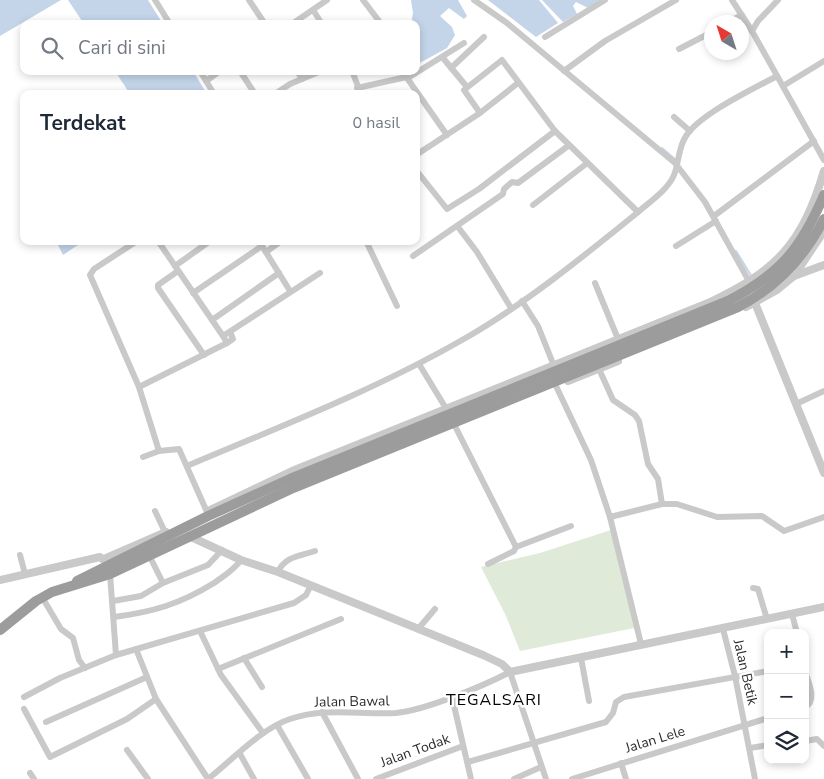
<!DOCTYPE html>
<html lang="id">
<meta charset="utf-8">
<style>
:root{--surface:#fff;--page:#f2f2f3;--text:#1f2937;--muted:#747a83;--line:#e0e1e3}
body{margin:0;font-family:"Nunito Sans",sans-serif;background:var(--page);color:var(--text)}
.controls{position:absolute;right:15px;bottom:15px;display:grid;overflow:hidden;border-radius:10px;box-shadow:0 2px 8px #0003}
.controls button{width:45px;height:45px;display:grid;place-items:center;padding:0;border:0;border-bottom:1px solid var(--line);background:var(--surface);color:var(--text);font:25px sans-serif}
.compass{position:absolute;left:704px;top:15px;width:45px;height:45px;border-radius:50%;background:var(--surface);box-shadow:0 2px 8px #0003;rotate:321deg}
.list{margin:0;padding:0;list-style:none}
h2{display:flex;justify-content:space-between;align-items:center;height:65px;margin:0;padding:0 20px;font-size:21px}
h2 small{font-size:16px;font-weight:400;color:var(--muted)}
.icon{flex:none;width:28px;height:28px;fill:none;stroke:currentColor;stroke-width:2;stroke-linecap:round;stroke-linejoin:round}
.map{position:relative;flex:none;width:824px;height:779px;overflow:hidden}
.search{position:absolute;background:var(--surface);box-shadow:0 2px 8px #0003;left:20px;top:20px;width:400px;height:55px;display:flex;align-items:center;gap:12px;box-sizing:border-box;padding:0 18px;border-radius:10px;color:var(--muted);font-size:19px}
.panel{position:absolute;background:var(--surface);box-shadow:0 2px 8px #0003;left:20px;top:90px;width:400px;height:155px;border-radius:10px}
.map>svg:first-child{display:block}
</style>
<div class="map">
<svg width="824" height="779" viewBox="0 0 824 779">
<rect width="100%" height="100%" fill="#fff"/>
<path fill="#dfead8" d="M 611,530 L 639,627 L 520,651 L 506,616 L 481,567 L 540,553 Z"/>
<g fill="#c4d5ea">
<path d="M 0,0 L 61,0 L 0,36 Z"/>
<path d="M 68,0 L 148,0 L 163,24 L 84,24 Z"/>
<path d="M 411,0 L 458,0 L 467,16 L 464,19 L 449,8 L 440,16 L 452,27 L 455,35 L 447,48 L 416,65 L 416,24 L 411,24 L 413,13 Z"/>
<path d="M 488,0 L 539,0 L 558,23 L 536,37 Z"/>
<path d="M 542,0 L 600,0 L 588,8 L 576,2 L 573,6 L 577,14 L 563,22 Z"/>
<path d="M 115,71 L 193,71 L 207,94 L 130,94 Z"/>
<path d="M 56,241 L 84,241 L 63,255 Z"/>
</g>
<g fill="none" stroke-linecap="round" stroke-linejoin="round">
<g stroke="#c4d5ea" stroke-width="2">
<path d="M 662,148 L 676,160"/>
<path d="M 736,251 L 752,277"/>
</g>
<g stroke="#c9c9c9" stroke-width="6">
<path d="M 155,0 L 170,24"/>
<path d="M 249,0 L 265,24"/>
<path d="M 363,0 L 379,21"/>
<path d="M 474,0 L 507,23 L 675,163 L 705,202 L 750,283"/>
<path d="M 732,0 L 752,31"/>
<path d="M 778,0 L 758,21 L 752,31 L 824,160"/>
<path d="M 313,10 L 322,24"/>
<path d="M 728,22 L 742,15"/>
<path d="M 292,24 L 327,0"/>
<path d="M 545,37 L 605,0"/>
<path d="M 679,49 L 712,32"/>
<path d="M 443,58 L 467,87"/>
<path d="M 451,68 L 484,37"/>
<path d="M 200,71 L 214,94"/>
<path d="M 240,71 L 255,94"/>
<path d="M 297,71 L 302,79"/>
<path d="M 352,71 L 361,94"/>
<path d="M 564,71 L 605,41 L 676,0"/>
<path d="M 407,78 L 447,135"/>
<path d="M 206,81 L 220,71"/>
<path d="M 783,86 L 824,61"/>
<path d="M 357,88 L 411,76 L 464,43"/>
<path d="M 275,94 L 290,84 L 321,71"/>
<path d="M 674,117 L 690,131"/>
<path d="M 555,131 L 638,212"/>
<path d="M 416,155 L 480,113 L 518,83"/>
<path d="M 416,170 L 447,209 L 479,189 L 555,131 L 502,60 L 464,90 L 480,113"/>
<path d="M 533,205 L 586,164"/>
<path d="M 714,216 L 814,141"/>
<path d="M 458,227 L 477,252 L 511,308"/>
<path d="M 137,241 L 94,269 L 90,275 L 139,387 L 159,451 L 179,449 L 207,512"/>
<path d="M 158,241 L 223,336 L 320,273"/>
<path d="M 259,241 L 290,291"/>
<path d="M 366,241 L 397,306"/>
<path d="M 676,246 L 716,221"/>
<path d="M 266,252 L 281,241"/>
<path d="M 413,256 L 503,194 L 504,189 L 512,182 L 518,183 L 568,146"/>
<path d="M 175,266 L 210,241"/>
<path d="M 178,271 L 158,285 L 158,288 L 204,355"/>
<path d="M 595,283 L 618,339"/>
<path d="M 193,293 L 262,246"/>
<path d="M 522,301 L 538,326 L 554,366"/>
<path d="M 212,320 L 279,273"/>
<path d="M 227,343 L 233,339 L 230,332"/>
<path d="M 419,364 L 447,410"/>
<path d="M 599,369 L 613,400 L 635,415 L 639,421 L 648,464 L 658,479 L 662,504"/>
<path d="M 556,386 L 591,460 L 610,517 L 641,644"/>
<path d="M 139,387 L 227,343 L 223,336"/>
<path d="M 796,404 L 824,391"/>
<path d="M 455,426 L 516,547 L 571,526"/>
<path d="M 143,457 L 159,451"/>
<path d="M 187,466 C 279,427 375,390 462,340 C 521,307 584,256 637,213 C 648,203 668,190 674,175 C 679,163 678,148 686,136 C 700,114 753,89 777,76"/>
<path d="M 155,511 L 165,532"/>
<path d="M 610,517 L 662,504 L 677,504 L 717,517 L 762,516 L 784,531 L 824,517"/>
<path d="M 20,555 L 25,574"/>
<path d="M 149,555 L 163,583 L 208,565 L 222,550"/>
<path d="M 488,564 L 514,551 L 516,547"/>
<path d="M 278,572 C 285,556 301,556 315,551"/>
<path d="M 110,574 L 116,655"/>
<path d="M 753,588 L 758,589 L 767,619"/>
<path d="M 42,597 L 61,629 L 73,638 L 79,660 L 85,668"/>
<path d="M 113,601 L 141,596 L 163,583"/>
<path d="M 792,614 L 797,633"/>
<path d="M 114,617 C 153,612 180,604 214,583 C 224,576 234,570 241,560"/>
<path d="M 418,629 L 435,609"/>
<path d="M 723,629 L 735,676 L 755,779"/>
<path d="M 200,631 L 221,675 L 263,733"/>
<path d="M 136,649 L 156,699 L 208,779"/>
<path d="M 244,658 L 262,687"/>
<path d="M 581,658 L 589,701"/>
<path d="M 218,669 L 341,619"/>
<path d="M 805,671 C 808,682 818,700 805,707"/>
<path d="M 24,697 L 60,678 L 116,655 L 294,603 L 306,595 L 311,585"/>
<path d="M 452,697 L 471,779"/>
<path d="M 24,709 L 50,757 L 127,719 L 156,699"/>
<path d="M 322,712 L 358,779"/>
<path d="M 46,722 L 147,677"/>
<path d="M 277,725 L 308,779"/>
<path d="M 805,741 L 817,739 L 824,746"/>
<path d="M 750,748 L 768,745"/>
<path d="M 127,750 L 148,779"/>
<path d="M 240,754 L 254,779"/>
<path d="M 468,762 L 606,722 L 613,713 L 616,702 L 624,697 L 768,671"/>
<path d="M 621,763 L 626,779"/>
<path d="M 30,773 L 34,779"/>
<path d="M 208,779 C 232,760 262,728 290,719 C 326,707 360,715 396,713 C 426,710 483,686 510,672 L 546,779"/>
<path d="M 376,779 L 463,746"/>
<path d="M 514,779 L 541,767"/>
<path d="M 572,779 L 768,718"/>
</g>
<g stroke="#c9c9c9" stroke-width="8">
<path d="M 794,276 L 824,231"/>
<path d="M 755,303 L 824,473"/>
<path d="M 746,307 L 777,290 L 794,276 L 824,265"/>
<path d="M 568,381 L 618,361"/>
<path d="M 210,510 L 292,471 L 708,303 C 776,271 802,245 824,171"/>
<path d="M 189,536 L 241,560 L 278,572 L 483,655 L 502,664 L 510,672 L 824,607"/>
<path d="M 104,559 L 166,532"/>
<path d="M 0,580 L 100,557 L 106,562"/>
</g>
<g stroke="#9c9c9c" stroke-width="10">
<path d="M 77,581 L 208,516 L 290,479 L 728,301 C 780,274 801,249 824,195"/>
<path d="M 0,630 L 36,601 L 52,592 L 110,574 L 293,488 L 738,307 C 777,287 804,258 824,219"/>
</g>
</g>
<g text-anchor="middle" stroke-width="5" stroke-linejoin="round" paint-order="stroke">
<g font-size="14" fill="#2c2c2c" stroke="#fff">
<text transform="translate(746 672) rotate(77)" y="5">Jalan Betik</text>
<text transform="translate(352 701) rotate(-1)" y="5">Jalan Bawal</text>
<text transform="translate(655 739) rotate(-17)" y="5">Jalan Lele</text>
<text transform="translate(415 750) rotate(-20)" y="5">Jalan Todak</text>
</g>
<g font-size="16" letter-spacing="1" fill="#000" stroke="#fff">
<text x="494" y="705">TEGALSARI</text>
</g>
</g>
</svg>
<div class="controls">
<button>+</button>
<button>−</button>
<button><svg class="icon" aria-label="layers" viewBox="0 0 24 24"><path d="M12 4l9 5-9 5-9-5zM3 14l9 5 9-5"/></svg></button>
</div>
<svg class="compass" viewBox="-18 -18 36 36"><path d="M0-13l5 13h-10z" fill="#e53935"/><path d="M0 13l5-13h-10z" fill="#747a83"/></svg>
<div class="search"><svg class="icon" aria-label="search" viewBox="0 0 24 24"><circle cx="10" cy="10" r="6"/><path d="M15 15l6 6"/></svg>Cari di sini</div>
<section class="panel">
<h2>Terdekat<small>0 hasil</small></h2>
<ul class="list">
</ul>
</section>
</div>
